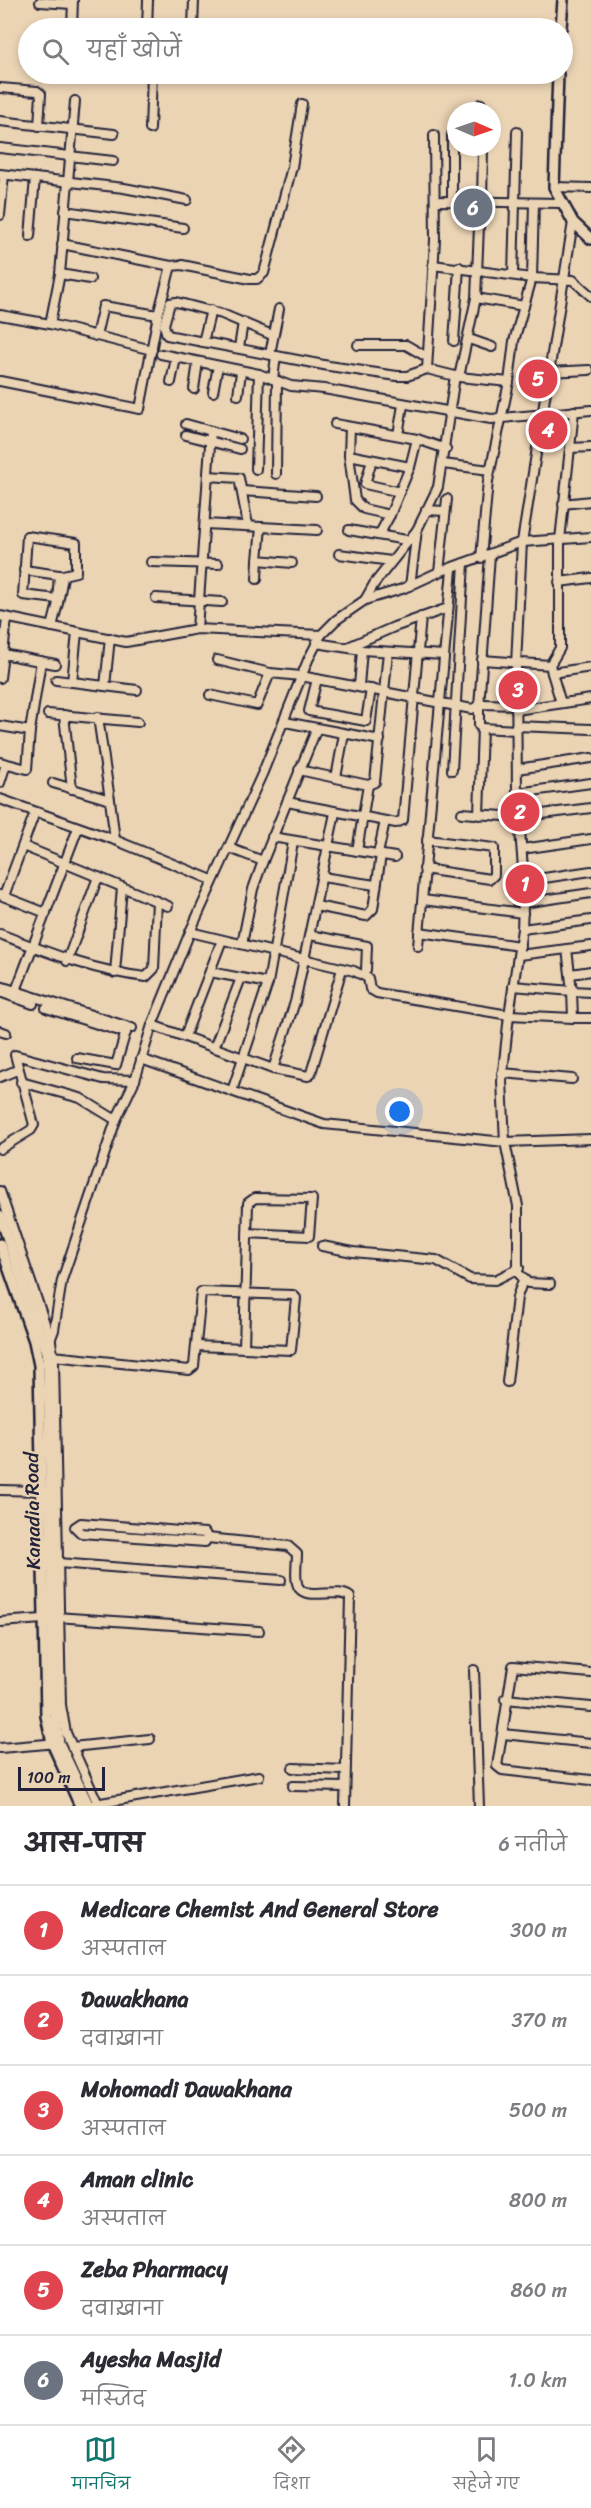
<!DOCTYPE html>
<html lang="hi">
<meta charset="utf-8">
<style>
:root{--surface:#fff;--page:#f7f7f7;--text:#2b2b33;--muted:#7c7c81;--line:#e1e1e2;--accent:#0f766e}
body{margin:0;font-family:Sriracha,"Playpen Sans Deva",sans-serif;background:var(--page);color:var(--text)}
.compass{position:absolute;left:447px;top:102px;width:54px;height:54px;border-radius:50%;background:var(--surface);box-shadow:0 3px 9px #0003;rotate:92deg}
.scale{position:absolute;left:18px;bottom:15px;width:87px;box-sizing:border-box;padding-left:6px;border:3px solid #22223b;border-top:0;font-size:16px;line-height:21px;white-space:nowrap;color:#22223b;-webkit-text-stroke:4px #ebd4b4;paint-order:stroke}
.you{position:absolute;left:400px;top:1112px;width:21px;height:21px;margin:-15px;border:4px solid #fff;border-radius:50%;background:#1a73e8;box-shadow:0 0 0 9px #1a73e833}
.badge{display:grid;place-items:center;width:39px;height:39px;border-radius:50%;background:var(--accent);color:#fff;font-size:20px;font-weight:700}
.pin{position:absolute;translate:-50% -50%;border:3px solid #fff;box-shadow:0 2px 6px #0006}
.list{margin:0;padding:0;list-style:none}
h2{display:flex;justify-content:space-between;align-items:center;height:78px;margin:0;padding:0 24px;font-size:26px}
h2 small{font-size:20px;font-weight:400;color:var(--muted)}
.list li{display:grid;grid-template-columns:39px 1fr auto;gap:18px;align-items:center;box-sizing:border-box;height:90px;padding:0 24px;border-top:2px solid var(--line)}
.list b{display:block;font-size:22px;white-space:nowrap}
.list p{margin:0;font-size:20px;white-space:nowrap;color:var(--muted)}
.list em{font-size:20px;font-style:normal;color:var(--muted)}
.icon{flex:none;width:33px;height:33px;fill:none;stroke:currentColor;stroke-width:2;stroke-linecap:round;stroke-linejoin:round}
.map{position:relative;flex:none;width:591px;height:1806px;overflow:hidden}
.search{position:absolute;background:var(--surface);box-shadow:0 3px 9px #0003;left:18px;right:18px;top:18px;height:66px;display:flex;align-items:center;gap:15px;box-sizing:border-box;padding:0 21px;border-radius:33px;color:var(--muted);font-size:22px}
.sheet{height:618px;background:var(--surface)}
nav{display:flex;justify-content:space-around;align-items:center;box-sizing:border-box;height:84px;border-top:2px solid var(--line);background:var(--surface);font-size:16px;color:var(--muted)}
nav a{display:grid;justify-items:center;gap:3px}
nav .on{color:var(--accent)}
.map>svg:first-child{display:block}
</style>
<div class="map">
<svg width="591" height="1806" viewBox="0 0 591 1806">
<rect width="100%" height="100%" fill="#ebd4b4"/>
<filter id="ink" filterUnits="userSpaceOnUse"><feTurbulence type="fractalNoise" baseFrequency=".0167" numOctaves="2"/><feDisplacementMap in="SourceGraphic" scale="12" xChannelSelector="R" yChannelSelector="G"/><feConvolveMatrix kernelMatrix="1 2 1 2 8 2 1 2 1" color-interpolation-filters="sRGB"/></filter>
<g filter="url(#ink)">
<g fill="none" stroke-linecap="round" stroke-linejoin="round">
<g stroke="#22223b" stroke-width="12">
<g id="minor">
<path d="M 40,2 L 72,4"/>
<path d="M 72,28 L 73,0"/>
<path d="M 147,28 L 148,0"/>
<path d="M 193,28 L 194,0"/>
<path d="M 157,74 L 187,74"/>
<path d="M 0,88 L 37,91 L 41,94 L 39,126"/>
<path d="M 481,104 L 482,111"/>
<path d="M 0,121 L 114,134"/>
<path d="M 150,129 L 152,74"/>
<path d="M 452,135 L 452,201"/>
<path d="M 0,148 L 113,161"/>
<path d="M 0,174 L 124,188 L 187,200"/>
<path d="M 554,187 L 591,188"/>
<path d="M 435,201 L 561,203"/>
<path d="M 482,203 L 483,147"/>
<path d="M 65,211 L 183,228"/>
<path d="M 0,215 L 4,175"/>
<path d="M 30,236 L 35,178"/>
<path d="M 62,244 L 171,266"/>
<path d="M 433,265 L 532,278 L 573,280 L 591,296"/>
<path d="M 60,274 L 90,279"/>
<path d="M 513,275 L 517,132"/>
<path d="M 476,298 L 524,306"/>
<path d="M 0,315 L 50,324 L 152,350"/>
<path d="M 50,324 L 60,274 L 75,101"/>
<path d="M 272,335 L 222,314 L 176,302 L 170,303 L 164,325 L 167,335 L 329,366 L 397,376 L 407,376 L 427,369 L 459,377 L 509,382"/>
<path d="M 96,336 L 103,306 L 158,315"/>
<path d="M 469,339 L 492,347"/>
<path d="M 454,341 L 459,267"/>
<path d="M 203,342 L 211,310"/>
<path d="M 358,345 L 406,345 L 427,357"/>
<path d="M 239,348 L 243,322"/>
<path d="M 161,354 L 259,374 L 291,386 L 324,389 L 491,419 L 591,410"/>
<path d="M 270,354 L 279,309"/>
<path d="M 427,369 L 435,240 L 434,135"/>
<path d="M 549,372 L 589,370"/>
<path d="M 459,377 L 476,298 L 480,202"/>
<path d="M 273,379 L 276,356"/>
<path d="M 0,381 L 140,409 L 158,315 L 171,266 L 182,265 L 250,279 L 257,279 L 264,273 L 292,167 L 302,104"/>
<path d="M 171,382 L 176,358"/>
<path d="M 194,389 L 198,362"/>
<path d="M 213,392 L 218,366"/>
<path d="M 238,395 L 241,372"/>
<path d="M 186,424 L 240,439"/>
<path d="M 335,424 L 417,439 L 410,467 L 349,455"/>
<path d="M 350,427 L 349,455 L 355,500 L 364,509 L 390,515 L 410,467"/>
<path d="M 186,435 L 240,449"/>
<path d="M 398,435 L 403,405"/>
<path d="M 417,439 L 446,449"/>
<path d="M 570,448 L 591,447"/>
<path d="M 372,460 L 365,484 L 400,492"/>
<path d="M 443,464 L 490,470"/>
<path d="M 256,469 L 259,374"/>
<path d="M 276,474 L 277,381"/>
<path d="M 208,476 L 239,478 L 248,525"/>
<path d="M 242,491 L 316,496"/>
<path d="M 563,504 L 591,501"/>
<path d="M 426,510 L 445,511"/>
<path d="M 205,524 L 317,530"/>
<path d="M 261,527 L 258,560 L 292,563"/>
<path d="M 349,530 L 406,540"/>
<path d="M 379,535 L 390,515"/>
<path d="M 339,554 L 391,561"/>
<path d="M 481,558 L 488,481 L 509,382 L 514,341 L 532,278 L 534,203"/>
<path d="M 151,562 L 218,564"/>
<path d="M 24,570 L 59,575"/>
<path d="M 439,572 L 447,499"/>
<path d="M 59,575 L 63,577 L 58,603 L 57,601 Z"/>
<path d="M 257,579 L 258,560"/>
<path d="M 559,582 L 591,578"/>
<path d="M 410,586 L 417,530"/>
<path d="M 156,598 L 222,602"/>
<path d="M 57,599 L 23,595 L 27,536 L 76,543 L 76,572 L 63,575"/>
<path d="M 365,600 L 374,584 L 417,530 L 438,487 L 455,376"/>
<path d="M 0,616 L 126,642 L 197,629 L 321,635 L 336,620 L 365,600 L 402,589 L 439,572 L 522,542 L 591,537"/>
<path d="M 7,618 L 3,654 L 55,664"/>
<path d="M 52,627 L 58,603"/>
<path d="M 197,629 L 211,431"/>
<path d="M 316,643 L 362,650 L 444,655"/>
<path d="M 348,647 L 394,627 L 448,608"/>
<path d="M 0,653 L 3,654 L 0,678"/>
<path d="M 217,660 L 270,673 L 301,676 L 472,709 L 482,704 L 516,705"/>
<path d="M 482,660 L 550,665 L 552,673"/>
<path d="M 550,665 L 560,648 L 560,540 L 574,411"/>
<path d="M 317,679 L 309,711 L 366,721 L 371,689"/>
<path d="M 56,680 L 137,690"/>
<path d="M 72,682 L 77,632"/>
<path d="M 105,686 L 110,638"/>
<path d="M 359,686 L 362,650"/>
<path d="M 210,695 L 257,705 L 270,673"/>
<path d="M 561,703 L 552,673 L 591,667"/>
<path d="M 516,710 L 591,699"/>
<path d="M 48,714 L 138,722"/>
<path d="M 64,715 L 72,789"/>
<path d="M 98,717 L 110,800"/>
<path d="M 285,722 L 380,740"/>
<path d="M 0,726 L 30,731 L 27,769 L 0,762"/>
<path d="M 516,726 L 591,729"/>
<path d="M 482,728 L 516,730"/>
<path d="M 30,731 L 41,661"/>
<path d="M 517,769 L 591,758"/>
<path d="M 299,770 L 368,785 L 357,851"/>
<path d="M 452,770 L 464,563"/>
<path d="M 336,778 L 344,734"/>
<path d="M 0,783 L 6,764"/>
<path d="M 53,783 L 110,800 L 115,840"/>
<path d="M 368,785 L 375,782 L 388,652"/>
<path d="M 517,793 L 591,783"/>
<path d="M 0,799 L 115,840 L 212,880"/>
<path d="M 287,802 L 396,823 L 403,820 L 421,617"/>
<path d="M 462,813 L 518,817 L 591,808"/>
<path d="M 479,815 L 482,728 L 479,726 L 479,707 L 490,555"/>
<path d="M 272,837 L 395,857"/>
<path d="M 23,846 L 168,906"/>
<path d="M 229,848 L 263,861"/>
<path d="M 522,849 L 591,839"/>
<path d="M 378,854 L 385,821"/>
<path d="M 424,869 L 490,879 L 494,875 L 494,848 L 427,840"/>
<path d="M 322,877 L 375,885"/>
<path d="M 524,881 L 591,871"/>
<path d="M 0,895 L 46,913"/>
<path d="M 4,896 L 35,812"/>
<path d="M 423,900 L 523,913"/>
<path d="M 523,903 L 591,893"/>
<path d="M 316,906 L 366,916 L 373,909 L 381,855"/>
<path d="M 522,929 L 591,920"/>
<path d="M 190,932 L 354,971 L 368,978 L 370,989 L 377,993 L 509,1015 L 573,1018 L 572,991 L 591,992"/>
<path d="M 419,932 L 520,946"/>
<path d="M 0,934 C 49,953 94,971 146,977 L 154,969 L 157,901"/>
<path d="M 310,935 L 367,946 L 366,970"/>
<path d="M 242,944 L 253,889 L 263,861 L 317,728"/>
<path d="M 418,946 L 452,569"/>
<path d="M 519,955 L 591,946"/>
<path d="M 67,961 L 98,877"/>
<path d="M 210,972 L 268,983"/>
<path d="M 115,973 L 122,887"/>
<path d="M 571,974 L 591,971"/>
<path d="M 0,986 L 132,1028"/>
<path d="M 513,986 L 572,991 L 567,949"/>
<path d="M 0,992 L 33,1004"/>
<path d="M 15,993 L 78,828"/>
<path d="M 46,1008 L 126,1033"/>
<path d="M 573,1018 L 591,1018"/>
<path d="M 152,1025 L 273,1069 L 308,1076 L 311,1073 L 342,969"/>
<path d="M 0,1031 L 6,1033"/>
<path d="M 185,1036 L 222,940"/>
<path d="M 214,1048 L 241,978"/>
<path d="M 77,1058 L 116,1065 L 127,1028"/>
<path d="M 141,1059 L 324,1124 L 505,1142 L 591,1139"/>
<path d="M 273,1069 L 295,1002 L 335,813"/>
<path d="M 502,1073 L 572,1079"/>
<path d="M 0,1077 L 17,1070"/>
<path d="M 21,1082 L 80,1098 L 116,1120"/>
<path d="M 232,1091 L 268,983 L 293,842"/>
<path d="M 0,1149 L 31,1130 L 34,1125 L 15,1055 L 103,1079 L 135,1080"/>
<path d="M 0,1191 L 51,1341 L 54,1362 L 61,1705 L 66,1733 L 99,1806"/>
<path d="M 322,1246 L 353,1252 L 436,1260 L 470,1279 L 495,1280 L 519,1268"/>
<path d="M 550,1284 L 528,1283 L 518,1273 L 518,1206 L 505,1142 L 502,1081 L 509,1015 L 522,929 L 524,881 L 517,793 L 516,664 L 522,542 L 573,222"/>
<path d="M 244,1348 L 248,1203 L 255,1198 L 312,1199 L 309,1236 L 247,1233"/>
<path d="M 46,1351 L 54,1330 L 62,1280 L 116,1120 L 135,1080 L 152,1025 L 190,932 L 263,772 L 308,660 L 321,635"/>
<path d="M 53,1356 L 189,1370 L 194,1366 L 201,1292 L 293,1295 L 296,1298 L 291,1350 L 196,1346"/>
<path d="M 507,1382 L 517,1297 L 523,1280"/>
<path d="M 0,1490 L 46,1491"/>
<path d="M 81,1523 L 205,1533 L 207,1538 L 205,1542 L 81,1533 L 75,1527 Z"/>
<path d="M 207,1538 L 288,1546 L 297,1554 C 297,1562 294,1581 299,1588 C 309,1601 337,1587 350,1597 L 345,1806"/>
<path d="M 58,1563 L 281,1580"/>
<path d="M 56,1617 L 259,1631"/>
<path d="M 0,1622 L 43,1619"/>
<path d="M 474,1670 L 479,1806"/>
<path d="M 591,1673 L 513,1666 L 497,1766 L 502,1770 L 591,1780"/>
<path d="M 505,1699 L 591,1707"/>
<path d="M 503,1734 L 591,1743"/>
<path d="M 72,1747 L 150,1739"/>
<path d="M 0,1748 L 58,1743"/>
<path d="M 293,1768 L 345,1770"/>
<path d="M 293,1786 L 345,1787"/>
<path d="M 95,1804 L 259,1776"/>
</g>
</g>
<g stroke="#22223b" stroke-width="14">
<g id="major">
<path d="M 561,28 L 563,0"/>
<path d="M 558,74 L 554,187 L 573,222 L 591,239"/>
<path d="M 0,1216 L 46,1351 L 48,1368 L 54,1709 L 59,1743 L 89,1806"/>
<path d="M 0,1244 L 34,1341 L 39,1365 L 46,1716 L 52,1743 L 80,1806"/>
</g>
</g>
<use href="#minor" stroke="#ebd4b4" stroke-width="8"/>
<use href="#major" stroke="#ebd4b4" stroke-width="9"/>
</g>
</g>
<g text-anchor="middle" stroke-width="4.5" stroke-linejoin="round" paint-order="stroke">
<g font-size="20" fill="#22223b" stroke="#ebd4b4">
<text transform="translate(32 1511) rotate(-91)" y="7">Kanadia Road</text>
</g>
</g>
</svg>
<svg class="compass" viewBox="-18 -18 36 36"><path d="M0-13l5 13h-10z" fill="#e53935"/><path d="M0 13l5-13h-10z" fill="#7c7c81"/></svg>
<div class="scale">100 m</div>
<div class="you"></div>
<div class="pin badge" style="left:525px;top:884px;background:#e0444e">1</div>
<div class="pin badge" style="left:520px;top:812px;background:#e0444e">2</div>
<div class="pin badge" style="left:518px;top:690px;background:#e0444e">3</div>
<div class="pin badge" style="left:548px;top:430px;background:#e0444e">4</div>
<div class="pin badge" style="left:538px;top:379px;background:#e0444e">5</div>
<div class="pin badge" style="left:473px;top:208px;background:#6b7280">6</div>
<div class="search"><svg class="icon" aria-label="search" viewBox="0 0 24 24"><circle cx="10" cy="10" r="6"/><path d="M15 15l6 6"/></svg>यहाँ खोजें</div>
</div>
<section class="sheet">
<h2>आस-पास<small>6 नतीजे</small></h2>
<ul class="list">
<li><span class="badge" style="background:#e0444e">1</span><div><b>Medicare Chemist And General Store</b><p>अस्पताल</p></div><em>300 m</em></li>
<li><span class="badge" style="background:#e0444e">2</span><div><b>Dawakhana</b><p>दवाख़ाना</p></div><em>370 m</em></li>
<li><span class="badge" style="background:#e0444e">3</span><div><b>Mohomadi Dawakhana</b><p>अस्पताल</p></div><em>500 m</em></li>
<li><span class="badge" style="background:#e0444e">4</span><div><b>Aman clinic</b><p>अस्पताल</p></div><em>800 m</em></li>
<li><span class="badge" style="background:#e0444e">5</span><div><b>Zeba Pharmacy</b><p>दवाख़ाना</p></div><em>860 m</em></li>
<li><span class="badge" style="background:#6b7280">6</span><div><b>Ayesha Masjid</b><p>मस्जिद</p></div><em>1.0 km</em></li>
</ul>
</section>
<nav>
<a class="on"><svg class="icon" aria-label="map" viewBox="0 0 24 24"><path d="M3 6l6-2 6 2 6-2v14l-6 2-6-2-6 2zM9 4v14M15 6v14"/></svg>मानचित्र</a>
<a><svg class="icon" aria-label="directions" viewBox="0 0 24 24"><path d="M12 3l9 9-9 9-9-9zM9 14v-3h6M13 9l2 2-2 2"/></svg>दिशा</a>
<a><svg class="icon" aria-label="saved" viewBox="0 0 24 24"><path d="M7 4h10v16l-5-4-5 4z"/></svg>सहेजे गए</a>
</nav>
